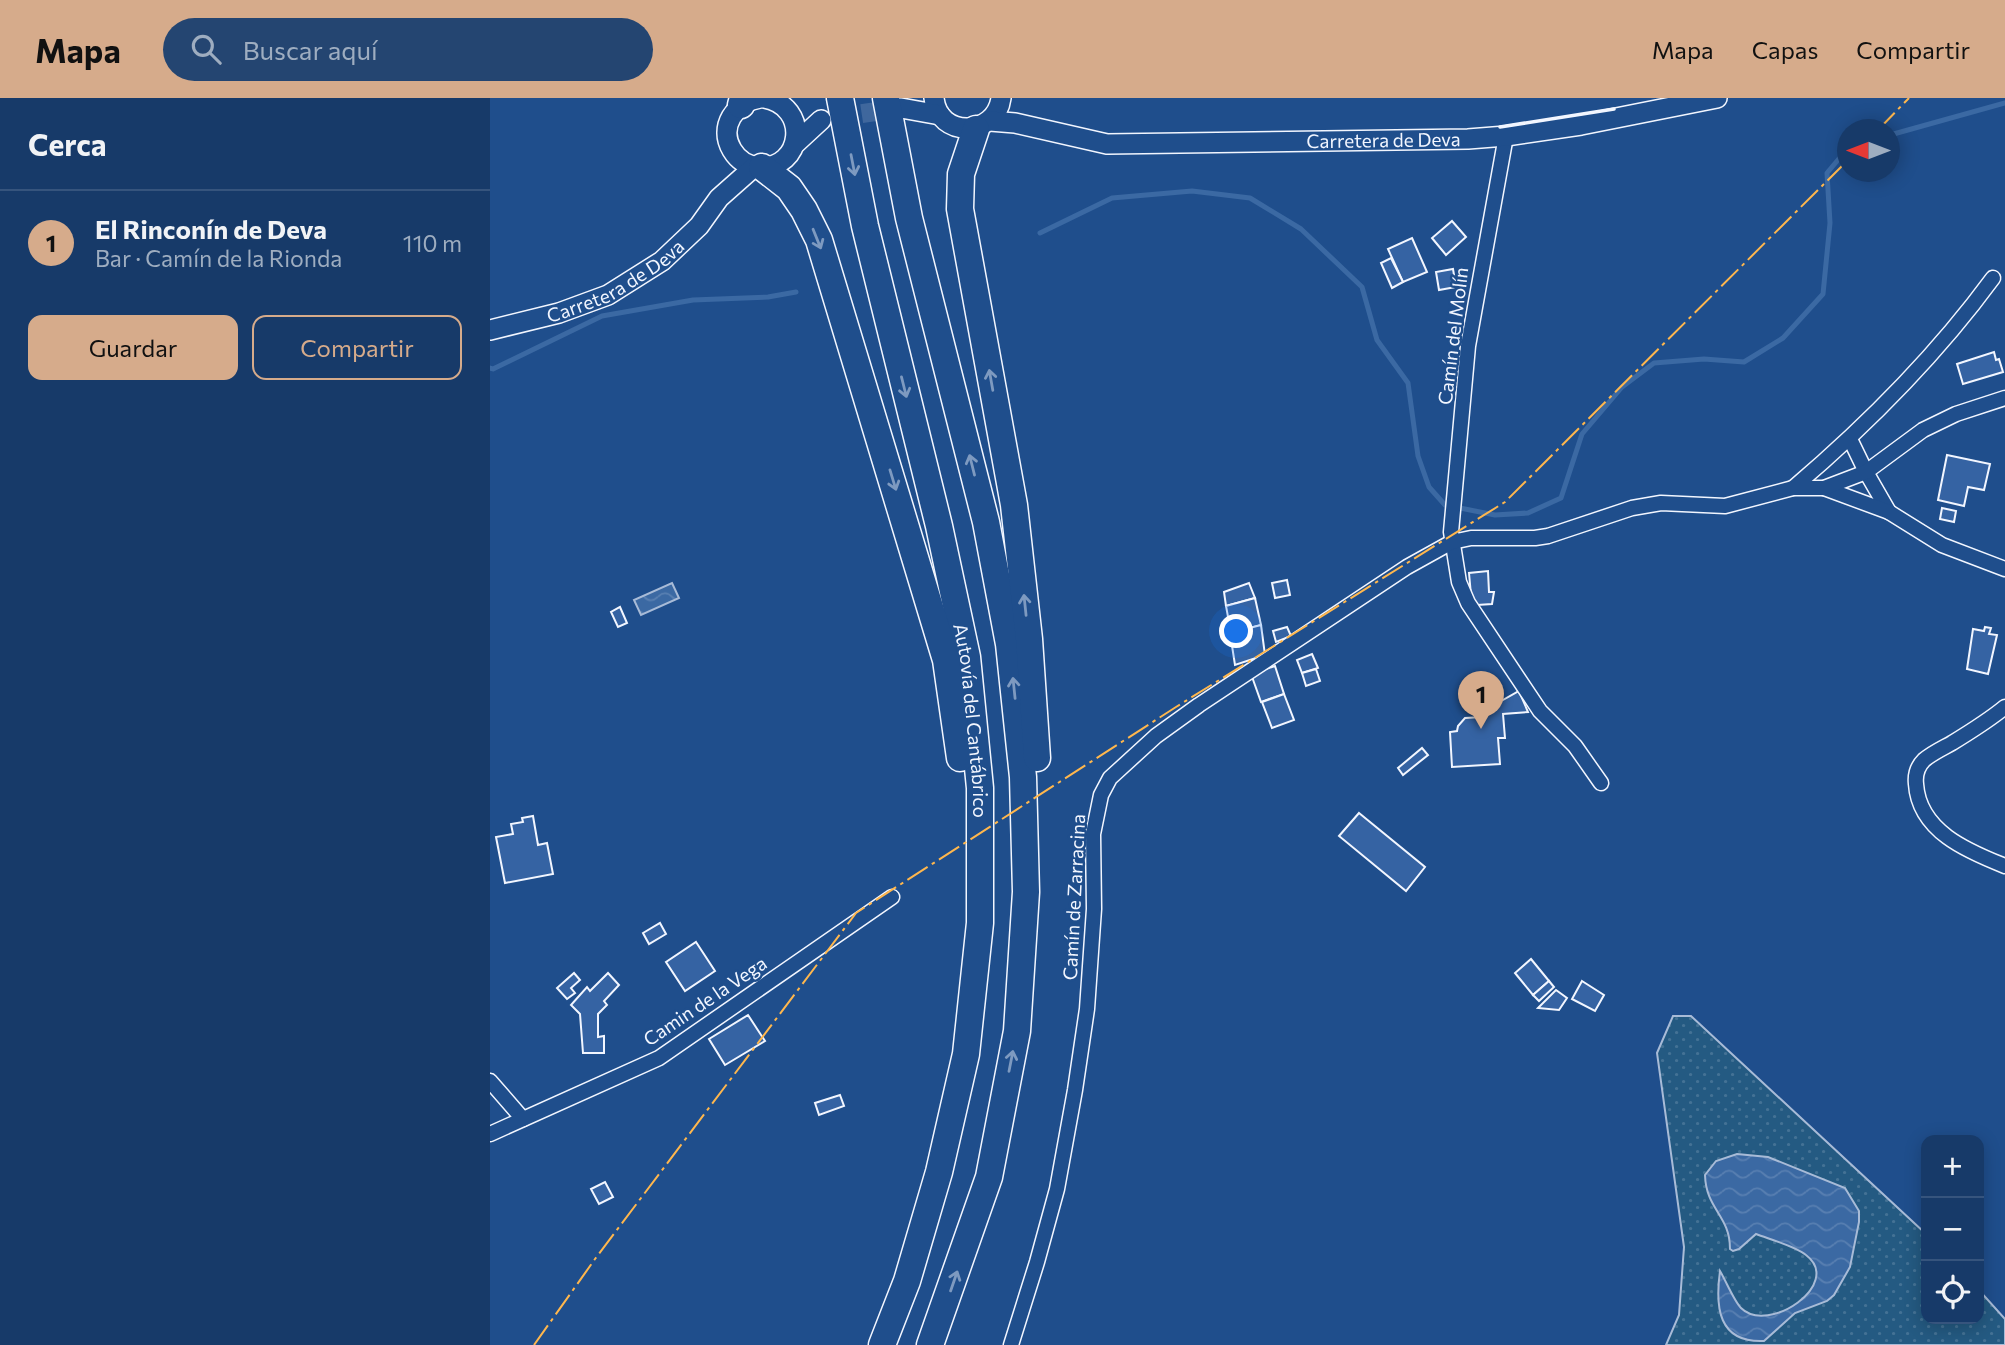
<!DOCTYPE html>
<html lang="es">
<meta charset="utf-8">
<style>
:root{--surface:#173a69;--page:#244571;--text:#f1f3f6;--muted:#9eadc0;--line:#36547d;--accent:#d6ab8b}
body{margin:0;font-family:Commissioner,sans-serif;background:var(--page);color:var(--text)}
.controls{position:absolute;right:21px;bottom:21px;display:grid;overflow:hidden;border-radius:14px;box-shadow:0 4px 18px #0003}
.controls button{width:63px;height:63px;display:grid;place-items:center;padding:0;border:0;border-bottom:2px solid var(--line);background:var(--surface);color:var(--text);font:35px sans-serif}
.compass{position:absolute;left:1347px;top:21px;width:63px;height:63px;border-radius:50%;background:var(--surface);box-shadow:0 4px 18px #0003;rotate:270deg}
.you{position:absolute;left:747px;top:534px;width:24px;height:24px;margin:-18px;border:5px solid #fff;border-radius:50%;background:#1a73e8;box-shadow:0 0 0 10px #1a73e833}
.badge{display:grid;place-items:center;width:46px;height:46px;border-radius:50%;background:var(--accent);color:#111;font-size:23px;font-weight:700}
.pin{position:absolute;translate:-50% -58px;filter:drop-shadow(0 2px 4px #0008)}
.pin::after{content:'';position:absolute;top:37px;width:24px;height:21px;background:inherit;clip-path:polygon(0 0,100% 0,50% 100%)}
.list{margin:0;padding:0;list-style:none}
h2{display:flex;justify-content:space-between;align-items:center;height:91px;margin:0;padding:0 28px;font-size:30px}
h2 small{font-size:23px;font-weight:400;color:var(--muted)}
.list li{display:grid;grid-template-columns:46px 1fr auto;gap:21px;align-items:center;box-sizing:border-box;height:105px;padding:0 28px;border-top:2px solid var(--line)}
.list b{display:block;font-size:26px;white-space:nowrap}
.list p{margin:0;font-size:23px;white-space:nowrap;color:var(--muted)}
.list em{font-size:23px;font-style:normal;color:var(--muted)}
.actions{display:flex;gap:14px;padding:21px 28px}
.actions a{flex:1;padding:16px 0;border:2px solid var(--accent);border-radius:14px;text-align:center;font-size:24px;color:var(--accent)}
.actions .main{background:var(--accent);color:#111}
.icon{flex:none;width:38px;height:38px;fill:none;stroke:currentColor;stroke-width:2;stroke-linecap:round;stroke-linejoin:round}
.map{position:relative;flex:none;width:1515px;height:1247px;overflow:hidden}
header{display:flex;align-items:center;gap:42px;box-sizing:border-box;height:98px;padding:0 35px;background:var(--accent);color:#111}
header strong{font-size:33px}
nav{display:flex;gap:38px;margin-inline-start:auto;font-size:24px}
.search{width:490px;height:63px;background:var(--page);display:flex;align-items:center;gap:18px;box-sizing:border-box;padding:0 24px;border-radius:38px;color:var(--muted);font-size:26px}
main{display:flex}
aside{flex:1;background:var(--surface)}
.map>svg:first-child{display:block}
</style>
<header>
<strong>Mapa</strong>
<div class="search"><svg class="icon" aria-label="search" viewBox="0 0 24 24"><circle cx="10" cy="10" r="6"/><path d="M15 15l6 6"/></svg>Buscar aquí</div>
<nav><a>Mapa</a><a>Capas</a><a>Compartir</a></nav>
</header>
<main>
<aside>
<h2>Cerca<small></small></h2>
<ul class="list">
<li><span class="badge">1</span><div><b>El Rinconín de Deva</b><p>Bar · Camín de la Rionda</p></div><em>110 m</em></li>
</ul>
<div class="actions"><a class="main">Guardar</a><a>Compartir</a></div>
</aside>
<div class="map">
<svg width="1515" height="1247" viewBox="0 0 1515 1247">
<defs>
<pattern id="grass-dots" width="8" height="8" patternUnits="userSpaceOnUse" patternTransform="scale(1.75)"><rect width="8" height="8" fill="#245a82"/><path d="M2 2h.1M6 6h.1" fill="none" stroke="#447295" stroke-width="1.8" stroke-linecap="round"/></pattern>
<pattern id="water-waves" width="16" height="10" patternUnits="userSpaceOnUse" patternTransform="scale(1.75)"><rect width="16" height="10" fill="#3b69a3"/><path d="M0 5q4-4 8 0t8 0" fill="none" stroke="#587fb1"/></pattern>
</defs>
<rect width="100%" height="100%" fill="#1f4e8c"/>
<path fill="url(#grass-dots)" stroke="#a8bbd7" stroke-width="2" d="M 1183,918 L 1201,918 L 1436,1136 L 1436,1221 L 1489,1221 L 1489,1192 L 1515,1221 L 1515,1247 L 1176,1247 L 1189,1217 L 1194,1149 L 1167,955 Z"/>
<g fill="url(#water-waves)" stroke="#a8bbd7" stroke-width="2">
<path d="M 182,485 L 189,500 L 151,517 L 144,502 Z"/>
<path d="M 1247,1056 L 1278,1059 L 1355,1090 L 1369,1113 L 1369,1124 L 1360,1169 L 1344,1197 L 1337,1203 L 1305,1215 L 1274,1243 C 1228,1245 1225,1209 1230,1173 C 1236,1183 1244,1203 1251,1210 C 1278,1237 1354,1186 1316,1157 C 1305,1148 1279,1141 1266,1136 L 1249,1151 L 1243,1153 L 1240,1151 C 1240,1117 1216,1112 1215,1077 L 1226,1063 Z"/>
</g>
<g fill="none" stroke-linecap="round" stroke-linejoin="round">
<g stroke="#3b69a3" stroke-width="5">
<path d="M 1400,37 L 1515,5"/>
<path d="M 550,135 L 622,100 L 702,93 L 760,100 L 811,131 L 872,189 L 887,242 L 918,285 L 928,358 L 939,389 L 955,407 L 1005,417 L 1038,415 L 1071,400 L 1092,336 L 1132,289 L 1164,265 L 1214,261 L 1254,264 L 1293,240 L 1333,196 L 1340,125 L 1337,75 L 1358,50"/>
<path d="M 0,270 L 3,271 L 112,218 L 203,202 L 278,199 L 306,194"/>
</g>
</g>
<g fill="#3563a3" stroke="#f2f6ff" stroke-width="2">
<path d="M 962,123 L 976,139 L 956,157 L 942,140 Z"/>
<path d="M 922,140 L 937,174 L 913,184 L 898,151 Z"/>
<path d="M 901,160 L 913,184 L 902,190 L 891,165 Z"/>
<path d="M 963,171 L 966,189 L 949,192 L 946,174 Z"/>
<path d="M 1504,254 L 1506,262 L 1509,261 L 1513,274 L 1473,286 L 1467,266 Z"/>
<path d="M 1457,357 L 1500,366 L 1494,392 L 1478,389 L 1474,408 L 1448,402 Z"/>
<path d="M 1452,410 L 1466,413 L 1464,424 L 1450,421 Z"/>
<path d="M 998,473 L 999,494 L 1004,494 L 1002,506 L 987,507 L 981,497 L 979,475 Z"/>
<path d="M 797,482 L 800,497 L 785,500 L 782,485 Z"/>
<path d="M 759,485 L 765,500 L 736,508 L 734,494 Z"/>
<path d="M 765,500 L 771,527 L 741,535 L 736,508 Z"/>
<path d="M 130,509 L 137,525 L 128,529 L 121,514 Z"/>
<path d="M 771,527 L 775,557 L 745,567 L 740,535 Z"/>
<path d="M 797,529 L 801,538 L 786,544 L 783,533 Z"/>
<path d="M 1495,529 L 1501,530 L 1499,536 L 1507,537 L 1498,576 L 1477,571 L 1483,531 L 1494,533 Z"/>
<path d="M 822,556 L 828,570 L 812,575 L 807,562 Z"/>
<path d="M 785,568 L 794,596 L 771,604 L 761,576 Z"/>
<path d="M 826,571 L 830,583 L 816,588 L 812,575 Z"/>
<path d="M 1029,593 L 1038,614 L 1013,616 L 1015,640 L 1008,640 L 1010,666 L 962,669 L 960,634 L 967,633 L 968,628 L 975,620 L 992,619 L 991,608 L 998,604 L 1011,603 Z"/>
<path d="M 794,596 L 804,622 L 782,630 L 772,604 Z"/>
<path d="M 932,650 L 938,657 L 913,677 L 908,670 Z"/>
<path d="M 869,715 L 935,769 L 916,793 L 849,738 Z"/>
<path d="M 43,718 L 48,747 L 57,745 L 63,776 L 15,785 L 6,739 L 23,736 L 21,726 L 33,724 L 32,720 Z"/>
<path d="M 170,825 L 176,836 L 159,846 L 153,835 Z"/>
<path d="M 206,844 L 225,873 L 195,893 L 176,864 Z"/>
<path d="M 1041,861 L 1059,883 L 1043,897 L 1025,875 Z"/>
<path d="M 84,875 L 90,882 L 81,890 L 85,895 L 77,901 L 67,890 Z"/>
<path d="M 118,875 L 129,887 L 114,903 L 117,907 L 108,916 L 108,939 L 114,938 L 114,955 L 93,955 L 90,916 L 81,907 L 97,889 L 100,893 Z"/>
<path d="M 1059,883 L 1064,889 L 1049,903 L 1043,897 Z"/>
<path d="M 1092,883 L 1114,897 L 1105,913 L 1082,901 Z"/>
<path d="M 1066,892 L 1077,900 L 1069,912 L 1048,910 Z"/>
<path d="M 258,917 L 275,943 L 235,967 L 219,941 Z"/>
<path d="M 350,997 L 354,1008 L 329,1017 L 325,1005 Z"/>
<path d="M 115,1084 L 123,1099 L 109,1106 L 101,1091 Z"/>
</g>
<g fill="none" stroke-linecap="round" stroke-linejoin="round">
<path stroke="#3f679d" stroke-width="19" stroke-dasharray="19 10" stroke-linecap="butt" d="M 343,20 L 410,10"/>
<g stroke="#f2f6ff" stroke-width="17">
<g id="minor">
<path d="M 1016,38 L 978,248 L 961,434 L 969,484 L 978,505 L 1050,613 L 1085,648 L 1111,685"/>
<path d="M 1360,341 L 1376,374 L 1399,414"/>
<path d="M 1303,390 C 1377,327 1445,259 1503,180"/>
<path d="M 1334,390 L 1399,414 L 1452,447 L 1515,471"/>
<path d="M 1515,609 C 1498,623 1480,634 1462,645 C 1453,650 1442,655 1434,662 C 1428,668 1425,677 1426,686 C 1429,733 1477,753 1515,768"/>
<path d="M 0,983 L 33,1021"/>
<path d="M 0,1036 L 169,960 L 402,799"/>
<path d="M 521,1247 L 547,1164 L 567,1091 L 585,992 L 597,911 L 604,811 L 603,736 L 611,697 L 620,680 L 666,638 L 709,607 L 917,469 L 962,444 L 981,440 L 1045,440 L 1058,438 L 1142,410 L 1171,405 L 1235,408 L 1303,390 L 1334,390 L 1376,374 L 1433,332 L 1466,316 L 1515,300"/>
</g>
</g>
<g stroke="#f2f6ff" stroke-width="22">
<g id="tertiary">
<path d="M 270,0 C 245,4 228,29 242,52 C 248,62 257,68 269,69 C 313,72 321,8 274,0"/>
<path d="M 444,0 C 448,41 506,39 511,0"/>
<path d="M 411,10 L 450,17"/>
<path id="s1" d="M 500,23 L 525,25 L 617,46 L 978,41 L 1016,38 L 1091,27 L 1227,0"/>
<path d="M 305,46 L 331,22"/>
<path id="s2" d="M 0,232 L 69,215 L 118,197 L 172,163 L 209,128 L 229,100 L 264,69"/>
</g>
</g>
<g stroke="#f2f6ff" stroke-width="29">
<g id="motorway">
<path id="s3" d="M 350,0 L 375,128 L 449,428 L 477,559 L 490,690 L 490,825 L 476,956 L 449,1074 L 417,1183 L 392,1247"/>
<path d="M 396,0 L 419,120 L 496,424 L 519,546 L 533,679 L 536,794 L 527,933 L 499,1079 L 440,1247"/>
<path d="M 251,7 L 253,0"/>
<path d="M 486,31 L 471,76 L 470,111 L 524,407 L 539,541 L 547,660"/>
<path d="M 272,69 L 299,90 L 314,112 L 329,142 L 456,562 L 470,660"/>
</g>
</g>
<use href="#minor" stroke="#1f4e8c" stroke-width="14"/>
<use href="#tertiary" stroke="#1f4e8c" stroke-width="19"/>
<use href="#motorway" stroke="#1f4e8c" stroke-width="26"/>
<path stroke="#f2f6ff" stroke-width="3.5" d="M 1010,29 L 1124,11"/>
<g stroke="#ffb74d" stroke-width="2" stroke-dasharray="24 5 3.5 5" stroke-linecap="butt">
<path d="M 1388,32 L 1419,0"/>
<path d="M 44,1247 L 105,1161 L 366,815 L 686,609 L 1015,404 L 1358,62"/>
</g>
</g>
<defs><path id="oneway-shaft" d="M-6 0H5M1.5-3L5.5 0L1.5 3" fill="none" stroke-width="1.6" stroke-linecap="round" stroke-linejoin="round" transform="scale(1.75)"/></defs>
<g stroke="#7e9ac0">
<use href="#oneway-shaft" transform="translate(363 67) rotate(79)"/>
<use href="#oneway-shaft" transform="translate(327 141) rotate(68)"/>
<use href="#oneway-shaft" transform="translate(501 282) rotate(-100)"/>
<use href="#oneway-shaft" transform="translate(414 289) rotate(76)"/>
<use href="#oneway-shaft" transform="translate(482 367) rotate(-104)"/>
<use href="#oneway-shaft" transform="translate(403 382) rotate(73)"/>
<use href="#oneway-shaft" transform="translate(535 507) rotate(-96)"/>
<use href="#oneway-shaft" transform="translate(524 590) rotate(-96)"/>
<use href="#oneway-shaft" transform="translate(521 963) rotate(-79)"/>
<use href="#oneway-shaft" transform="translate(464 1183) rotate(-71)"/>
</g>
<g text-anchor="middle" stroke-width="5" stroke-linejoin="round" paint-order="stroke">
<g font-size="19" fill="#f2f6ff" stroke="#1f4e8c">
<text dy="7" stroke="none"><textPath href="#s1" startOffset="396">Carretera de Deva</textPath></text>
<text dy="7" stroke="none"><textPath href="#s2" startOffset="136">Carretera de Deva</textPath></text>
<text transform="translate(963 238) rotate(-83)" y="7">Camín del Molín</text>
<text dy="7" stroke="none"><textPath href="#s3" startOffset="637">Autovía del Cantábrico</textPath></text>
<text transform="translate(584 799) rotate(-87)" y="7">Camín de Zarracina</text>
<text transform="translate(215 903) rotate(-34)" y="7">Camin de la Vega</text>
</g>
</g>
</svg>
<div class="controls">
<button>+</button>
<button>−</button>
<button><svg class="icon" aria-label="locate" viewBox="0 0 24 24"><circle cx="12" cy="12" r="6"/><path d="M12 2v4M12 18v4M2 12h4M18 12h4"/></svg></button>
</div>
<svg class="compass" viewBox="-18 -18 36 36"><path d="M0-13l5 13h-10z" fill="#e53935"/><path d="M0 13l5-13h-10z" fill="#9eadc0"/></svg>
<div class="you"></div>
<div class="pin badge" style="left:991px;top:631px">1</div>
</div>
</main>
